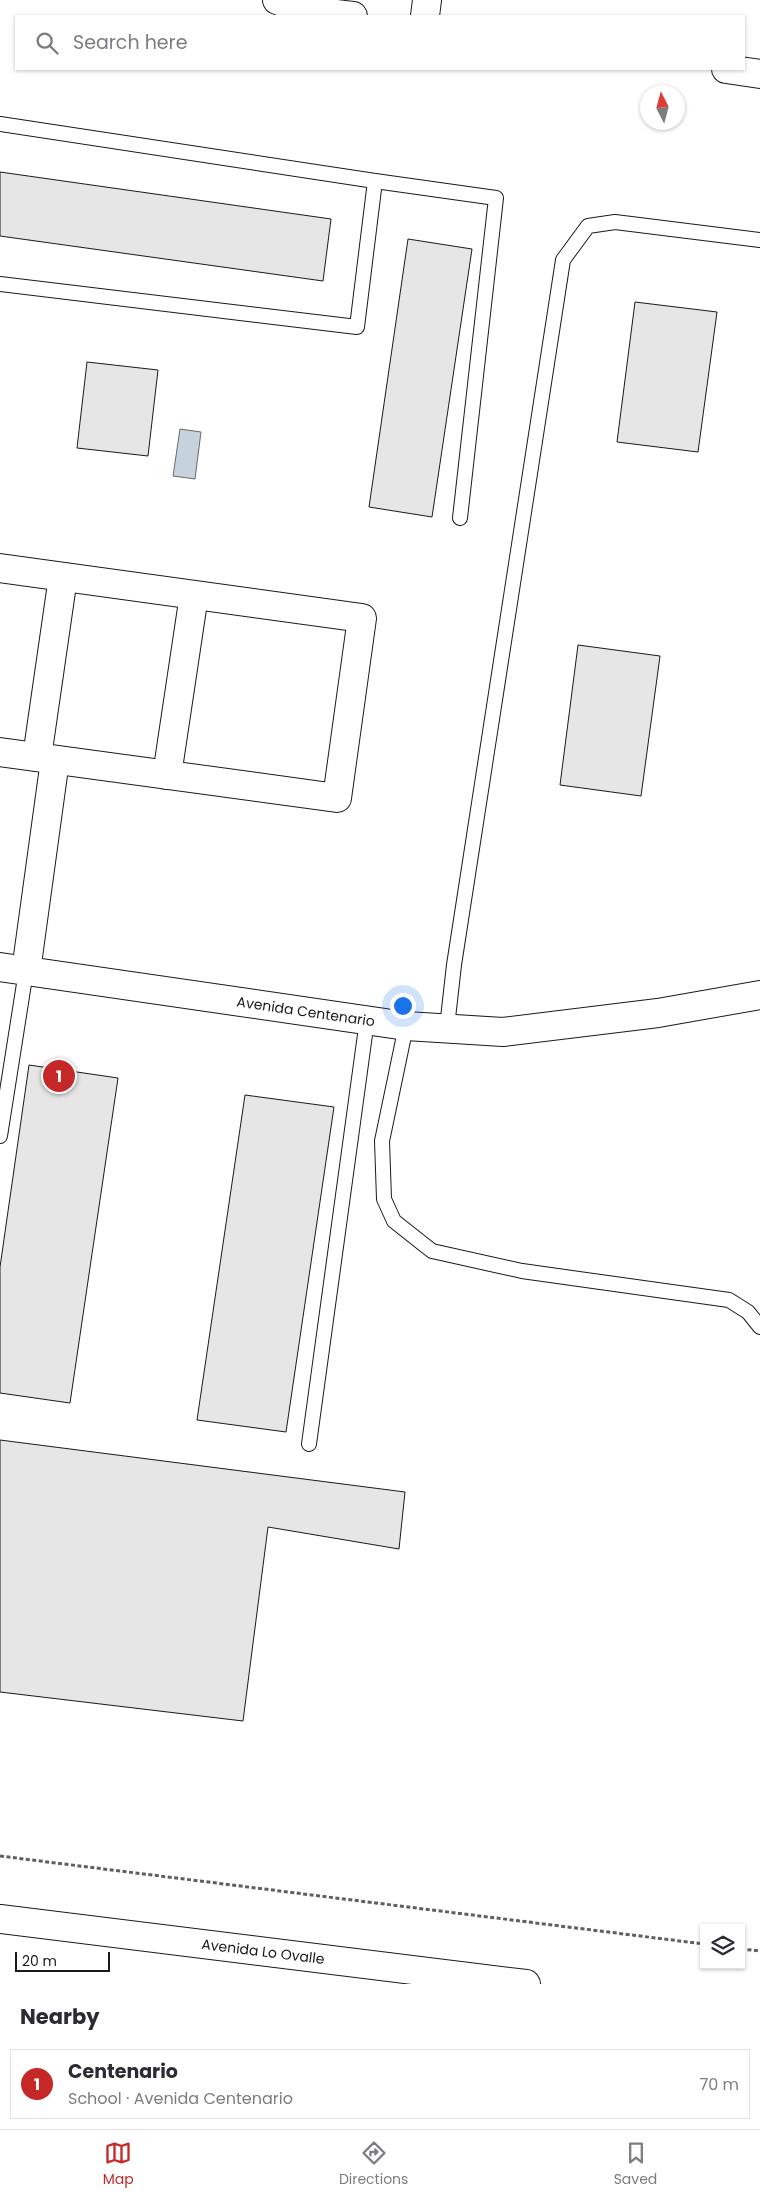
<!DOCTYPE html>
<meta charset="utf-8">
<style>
:root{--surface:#fff;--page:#f2f2f3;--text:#2b2b33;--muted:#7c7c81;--line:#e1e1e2;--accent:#c62828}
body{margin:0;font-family:Poppins,sans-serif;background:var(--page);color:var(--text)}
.controls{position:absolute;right:15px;bottom:15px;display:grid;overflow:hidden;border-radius:0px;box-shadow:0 1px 4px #0004}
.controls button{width:45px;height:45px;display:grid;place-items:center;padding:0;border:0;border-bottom:1px solid var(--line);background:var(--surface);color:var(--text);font:25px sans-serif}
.compass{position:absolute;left:640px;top:85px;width:45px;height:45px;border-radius:50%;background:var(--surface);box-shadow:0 1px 4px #0004;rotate:354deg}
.scale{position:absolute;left:15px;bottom:12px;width:95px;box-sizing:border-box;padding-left:5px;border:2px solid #1a1a1a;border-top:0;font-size:14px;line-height:18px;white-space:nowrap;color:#1a1a1a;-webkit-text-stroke:4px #fff;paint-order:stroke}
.you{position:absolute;left:402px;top:1005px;width:18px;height:18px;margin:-12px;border:4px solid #fff;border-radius:50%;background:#1a73e8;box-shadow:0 0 0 8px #1a73e833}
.badge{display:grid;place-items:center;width:32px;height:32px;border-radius:50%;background:var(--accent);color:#fff;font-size:16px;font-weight:700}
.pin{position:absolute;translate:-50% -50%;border:2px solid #fff;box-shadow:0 1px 5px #0006}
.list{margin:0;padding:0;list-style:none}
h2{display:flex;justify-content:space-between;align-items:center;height:65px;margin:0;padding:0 20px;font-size:21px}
h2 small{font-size:16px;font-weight:400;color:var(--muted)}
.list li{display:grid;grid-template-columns:32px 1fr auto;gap:15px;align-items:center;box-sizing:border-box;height:70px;margin:0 10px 10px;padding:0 10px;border:1px solid var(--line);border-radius:0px}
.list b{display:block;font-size:19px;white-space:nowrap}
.list p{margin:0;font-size:16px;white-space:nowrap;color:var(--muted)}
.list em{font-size:16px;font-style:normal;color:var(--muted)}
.icon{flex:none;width:28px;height:28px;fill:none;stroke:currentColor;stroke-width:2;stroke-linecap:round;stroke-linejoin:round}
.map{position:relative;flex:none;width:760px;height:1984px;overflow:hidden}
.search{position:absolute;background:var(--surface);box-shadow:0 1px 4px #0004;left:15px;right:15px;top:15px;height:55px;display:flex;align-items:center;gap:12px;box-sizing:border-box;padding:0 18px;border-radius:0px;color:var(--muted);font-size:19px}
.sheet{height:145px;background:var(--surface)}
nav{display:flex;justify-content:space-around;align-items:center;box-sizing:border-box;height:70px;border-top:1px solid var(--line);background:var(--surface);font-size:14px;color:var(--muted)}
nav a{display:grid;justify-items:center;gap:2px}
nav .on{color:var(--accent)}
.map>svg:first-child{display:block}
</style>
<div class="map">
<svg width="760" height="1984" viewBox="0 0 760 1984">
<rect width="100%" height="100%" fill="#fff"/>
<path fill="#c6d2dc" stroke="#6a6a6a" d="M 180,429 L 201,432 L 195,479 L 173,476 Z"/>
<g fill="#e6e6e6" stroke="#1a1a1a">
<path d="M 0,172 L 331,219 L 323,281 L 0,236 Z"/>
<path d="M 408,239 L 472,249 L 432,517 L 369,507 Z"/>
<path d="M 635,302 L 717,312 L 698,452 L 617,442 Z"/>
<path d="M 87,362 L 158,370 L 148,456 L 77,448 Z"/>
<path d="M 578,645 L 660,656 L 641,796 L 560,785 Z"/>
<path d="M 29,1065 L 118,1078 L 70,1403 L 0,1393 L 0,1267 Z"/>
<path d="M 245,1095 L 334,1107 L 286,1432 L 197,1420 Z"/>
<path d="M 0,1440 L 405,1492 L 399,1549 L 268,1527 L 243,1721 L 0,1692 Z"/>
</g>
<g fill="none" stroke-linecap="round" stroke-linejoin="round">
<g stroke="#1a1a1a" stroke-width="16">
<g id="service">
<path d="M 0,124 L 375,181 L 357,327 L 0,284"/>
<path d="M 375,181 L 496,198 L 460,518"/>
<path d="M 406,1026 L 382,1141 L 384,1199 L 394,1221 L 432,1251 L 522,1271 L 729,1300 L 748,1312 L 760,1327"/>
<path d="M 447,1027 L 454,965 L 563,260 L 588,226 L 615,222 L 760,240"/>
<path d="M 0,1136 L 26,971"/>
<path d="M 309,1444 L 367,1020"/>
</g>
</g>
<g stroke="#1a1a1a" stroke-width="30">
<g id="minor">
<path d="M 277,0 C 301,10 327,13 353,16"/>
<path d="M 425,16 L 427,0"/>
<path d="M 726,69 L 760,74"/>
<path d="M 0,568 L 362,618 L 337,798 L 0,752"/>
<path d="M 37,757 L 63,577"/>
<path d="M 167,775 L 194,595"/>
<path id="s1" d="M 0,967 L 406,1026 L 503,1032 L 658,1013 L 760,995"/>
<path d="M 26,971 L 55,760"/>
</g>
</g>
<g stroke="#1a1a1a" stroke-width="30">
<g id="secondary">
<path id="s2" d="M 0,1919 L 526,1984"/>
</g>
</g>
<g stroke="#5f5f5f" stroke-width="3" stroke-dasharray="4 2.5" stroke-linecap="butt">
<path d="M 0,1856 L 704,1944"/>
<path d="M 741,1949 L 760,1951"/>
</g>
<use href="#service" stroke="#fff" stroke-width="14"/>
<use href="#minor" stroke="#fff" stroke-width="28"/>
<use href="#secondary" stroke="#fff" stroke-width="28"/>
</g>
<g text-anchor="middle" stroke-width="4" stroke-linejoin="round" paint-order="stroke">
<g font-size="14" fill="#1a1a1a" stroke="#fff">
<text dy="5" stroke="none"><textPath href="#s1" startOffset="309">Avenida Centenario</textPath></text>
<text dy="5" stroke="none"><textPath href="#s2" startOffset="265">Avenida Lo Ovalle</textPath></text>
</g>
</g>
</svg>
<div class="controls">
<button><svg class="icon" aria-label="layers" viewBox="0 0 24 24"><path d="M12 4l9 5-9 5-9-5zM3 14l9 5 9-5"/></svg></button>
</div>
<svg class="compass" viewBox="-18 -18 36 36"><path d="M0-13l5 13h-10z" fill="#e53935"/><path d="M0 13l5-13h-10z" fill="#7c7c81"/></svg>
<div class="scale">20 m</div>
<div class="you"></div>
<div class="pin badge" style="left:59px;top:1076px">1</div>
<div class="search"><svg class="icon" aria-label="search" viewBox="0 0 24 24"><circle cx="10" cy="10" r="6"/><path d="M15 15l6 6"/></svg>Search here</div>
</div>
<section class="sheet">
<h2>Nearby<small></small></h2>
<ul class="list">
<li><span class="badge">1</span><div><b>Centenario</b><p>School · Avenida Centenario</p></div><em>70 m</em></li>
</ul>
</section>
<nav>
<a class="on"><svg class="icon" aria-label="map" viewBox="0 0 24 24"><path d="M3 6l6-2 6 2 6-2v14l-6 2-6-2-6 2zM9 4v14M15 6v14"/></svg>Map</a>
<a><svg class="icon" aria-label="directions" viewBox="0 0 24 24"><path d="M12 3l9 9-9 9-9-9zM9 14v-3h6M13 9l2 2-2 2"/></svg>Directions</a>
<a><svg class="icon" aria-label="saved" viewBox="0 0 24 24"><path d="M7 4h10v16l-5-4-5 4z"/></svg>Saved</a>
</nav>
